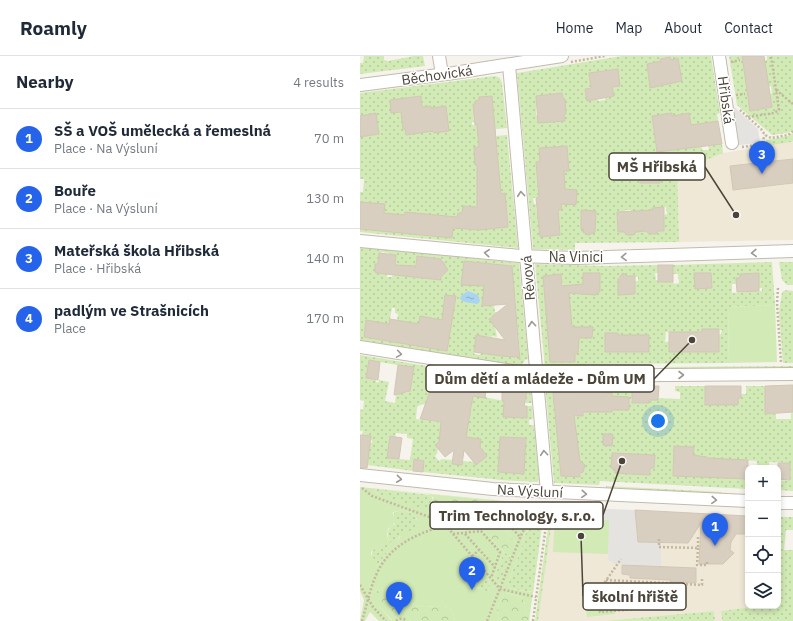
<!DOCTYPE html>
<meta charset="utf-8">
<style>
:root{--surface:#fff;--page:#f2f2f3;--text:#1f2937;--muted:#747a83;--line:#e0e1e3;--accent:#2563eb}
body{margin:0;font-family:"IBM Plex Sans",sans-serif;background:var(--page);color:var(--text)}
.controls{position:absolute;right:12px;bottom:12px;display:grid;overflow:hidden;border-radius:8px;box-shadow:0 2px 6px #0003}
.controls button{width:36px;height:36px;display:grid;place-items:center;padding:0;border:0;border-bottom:1px solid var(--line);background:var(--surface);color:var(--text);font:20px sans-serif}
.you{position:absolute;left:298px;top:365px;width:14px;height:14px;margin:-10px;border:3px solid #fff;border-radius:50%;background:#1a73e8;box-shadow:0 0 0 6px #1a73e833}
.badge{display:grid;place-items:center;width:26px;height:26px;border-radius:50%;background:var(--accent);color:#fff;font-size:13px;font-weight:700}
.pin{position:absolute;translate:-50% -33px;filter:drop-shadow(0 1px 2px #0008)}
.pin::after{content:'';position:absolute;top:21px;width:14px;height:12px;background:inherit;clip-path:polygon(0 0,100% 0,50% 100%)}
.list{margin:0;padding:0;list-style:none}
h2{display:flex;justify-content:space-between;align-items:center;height:52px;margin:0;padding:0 16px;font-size:17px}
h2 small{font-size:13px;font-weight:400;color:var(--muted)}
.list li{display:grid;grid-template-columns:26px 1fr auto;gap:12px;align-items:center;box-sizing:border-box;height:60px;padding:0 16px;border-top:1px solid var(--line)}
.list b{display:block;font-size:15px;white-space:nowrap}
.list p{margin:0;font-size:13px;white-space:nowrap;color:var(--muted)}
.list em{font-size:13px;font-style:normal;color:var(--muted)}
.icon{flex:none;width:22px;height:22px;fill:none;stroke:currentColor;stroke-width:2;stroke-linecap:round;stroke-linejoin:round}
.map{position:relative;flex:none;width:433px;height:565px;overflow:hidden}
header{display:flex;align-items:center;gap:24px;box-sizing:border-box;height:56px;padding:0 20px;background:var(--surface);border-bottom:1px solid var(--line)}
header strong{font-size:19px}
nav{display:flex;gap:22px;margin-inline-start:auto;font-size:14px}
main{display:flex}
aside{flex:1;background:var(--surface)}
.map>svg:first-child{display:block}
</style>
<header>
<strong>Roamly</strong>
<nav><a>Home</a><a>Map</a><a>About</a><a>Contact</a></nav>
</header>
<main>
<aside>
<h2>Nearby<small>4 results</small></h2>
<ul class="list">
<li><span class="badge">1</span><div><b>SŠ a VOŠ umělecká a řemeslná</b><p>Place · Na Výsluní</p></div><em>70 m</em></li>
<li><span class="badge">2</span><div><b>Bouře</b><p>Place · Na Výsluní</p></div><em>130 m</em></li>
<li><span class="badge">3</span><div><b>Mateřská škola Hřibská</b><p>Place · Hřibská</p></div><em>140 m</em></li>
<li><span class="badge">4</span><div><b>padlým ve Strašnicích</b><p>Place</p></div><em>170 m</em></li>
</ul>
</aside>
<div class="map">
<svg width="433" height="565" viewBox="0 0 433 565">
<defs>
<pattern id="grass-dots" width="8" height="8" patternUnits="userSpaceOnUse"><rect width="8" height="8" fill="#d2eab5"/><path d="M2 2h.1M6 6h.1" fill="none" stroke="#b6ca9c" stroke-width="1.8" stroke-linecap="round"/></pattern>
<pattern id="forest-crowns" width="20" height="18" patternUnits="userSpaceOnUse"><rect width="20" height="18" fill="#d2eab5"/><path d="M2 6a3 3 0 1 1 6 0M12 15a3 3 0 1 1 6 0" fill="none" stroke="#b6ca9c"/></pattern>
<pattern id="water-ripples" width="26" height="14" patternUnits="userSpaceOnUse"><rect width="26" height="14" fill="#a9d4f2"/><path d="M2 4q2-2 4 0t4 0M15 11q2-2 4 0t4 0" fill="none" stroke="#8caec5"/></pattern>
</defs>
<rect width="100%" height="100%" fill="#f6f3ec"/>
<g fill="#efe8d6">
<path d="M 433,85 L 433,103 L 370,110 L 374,133 L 433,127 L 433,184 L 319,186 L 317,106 L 346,104 L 363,97 L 431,86 Z"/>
<path d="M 194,451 L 388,460 L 388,550 L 401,551 L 361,555 L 362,565 L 355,565 L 354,555 L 244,565 L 178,565 Z"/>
</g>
<g fill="url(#grass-dots)" fill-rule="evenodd">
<path d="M 4,0 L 24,0 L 24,4 L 28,5 L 54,0 L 63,0 L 65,10 L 0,18 L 0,7 L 3,7 Z"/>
<path d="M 262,0 L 351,0 L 360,57 L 357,58 L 358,65 L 341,84 L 342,94 L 349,94 L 348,90 L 362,88 L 363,97 L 346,104 L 317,106 L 319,186 L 215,187 L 215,194 L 173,193 L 157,17 ZM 310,1 L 311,4 L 318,2 L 322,25 L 290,31 L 287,8 L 301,5 L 300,2 ZM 258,13 L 260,29 L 252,31 L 254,40 L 245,42 L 245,44 L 238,45 L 237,43 L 227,45 L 225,33 L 231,31 L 229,17 ZM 202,37 L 203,43 L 205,43 L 206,58 L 204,59 L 205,64 L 178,67 L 178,60 L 176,59 L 176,40 ZM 312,57 L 312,60 L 329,57 L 334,90 L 308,90 L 296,91 L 292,60 ZM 207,90 L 209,114 L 197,116 L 205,133 L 216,134 L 216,149 L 206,149 L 206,145 L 201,147 L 202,154 L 198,154 L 200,179 L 180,181 L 178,158 L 177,158 L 176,148 L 174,148 L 173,142 L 196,140 L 178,130 L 176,106 L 183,105 L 179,92 ZM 301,105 L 301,113 L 304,114 L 304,122 L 300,122 L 300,127 L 280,127 L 280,121 L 278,120 L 280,106 ZM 306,151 L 307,158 L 304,159 L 304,174 L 275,176 L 273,179 L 267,179 L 265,176 L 258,176 L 257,156 L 265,155 L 265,154 L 271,154 L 271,155 L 293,155 L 293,152 Z"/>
<path d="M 369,0 L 382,0 L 391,55 L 412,51 L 410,38 L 412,37 L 411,30 L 409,31 L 404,4 L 407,4 L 407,0 L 433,0 L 433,74 L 427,77 L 412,79 L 377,49 Z"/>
<path d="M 135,20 L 140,22 L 142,27 L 147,72 L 136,73 L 136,80 L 147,79 L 158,192 L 0,176 L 0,173 L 24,157 L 25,148 L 19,148 L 0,151 L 0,136 L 3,136 L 4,123 L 0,123 L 0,81 L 19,78 L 16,58 L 0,60 L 0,37 ZM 61,40 L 62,53 L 67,52 L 67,50 L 71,50 L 71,52 L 86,50 L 88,75 L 74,77 L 73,74 L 60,75 L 59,77 L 46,79 L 45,73 L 43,72 L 42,66 L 45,66 L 53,41 ZM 132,40 L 135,70 L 117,72 L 117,69 L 112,69 L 112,66 L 114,66 L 113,48 L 115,48 L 115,45 L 119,44 L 119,41 ZM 137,89 L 140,127 L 119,127 L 118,109 L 115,109 L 114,91 ZM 145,137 L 148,171 L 131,173 L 127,139 ZM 103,150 L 119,151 L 117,174 L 101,173 L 101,165 L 97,164 L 98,157 L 102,157 Z"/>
<path d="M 433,77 L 433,85 L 431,86 L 407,90 L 406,84 L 428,80 Z"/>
<path d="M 0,191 L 159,207 L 168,303 L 165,304 L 161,310 L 0,284 ZM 23,196 L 36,199 L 35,218 L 33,218 L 32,221 L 27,221 L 27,218 L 17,217 L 19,197 ZM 57,200 L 83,203 L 82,211 L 86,211 L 87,214 L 85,217 L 82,217 L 81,224 L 52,221 L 52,210 L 56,210 ZM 104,205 L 152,210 L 160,297 L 156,301 L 121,297 L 120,299 L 114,298 L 116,279 L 131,281 L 132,280 L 137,281 L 135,271 L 129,262 L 132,260 L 135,265 L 142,256 L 135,256 L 134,249 L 122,250 L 122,246 L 136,245 L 124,226 L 115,227 L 114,230 L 111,230 L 111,226 L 102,223 ZM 32,252 L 35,252 L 35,257 L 38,258 L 37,264 L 11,282 L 4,280 L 6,265 L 29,268 Z"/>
<path d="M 412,206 L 415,249 L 368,251 L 369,307 L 226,308 L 225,313 L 185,312 L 175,208 L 245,210 L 298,209 L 298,217 L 295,217 L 296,224 L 298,224 L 299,226 L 313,226 L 314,228 L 319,227 L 318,218 L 313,218 L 313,209 ZM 351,217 L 352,232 L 335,233 L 335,218 ZM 399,217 L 399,232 L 402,232 L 402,235 L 372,237 L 372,228 L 377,228 L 380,222 L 380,218 ZM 201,218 L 203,230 L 206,230 L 206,234 L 184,236 L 183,220 ZM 258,221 L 278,221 L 278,225 L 275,225 L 275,238 L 258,239 ZM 227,271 L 233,271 L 232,282 L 210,281 L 219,288 L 218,298 L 215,298 L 215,306 L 190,306 L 210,272 ZM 342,273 L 362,274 L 361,278 L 305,286 L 306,276 L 342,276 ZM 257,277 L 258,281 L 269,279 L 289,279 L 289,296 L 245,296 L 245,278 Z"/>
<path d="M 419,206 L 433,206 L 433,229 L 427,229 L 422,224 Z"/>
<path d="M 426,234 L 433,235 L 433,307 L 423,307 L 419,256 L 422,236 Z"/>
<path d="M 0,299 L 140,322 L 139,327 L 127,325 L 124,341 L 144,345 L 143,361 L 167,362 L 167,350 L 172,350 L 173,363 L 169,364 L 169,369 L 174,369 L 179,424 L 177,426 L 141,424 L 63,416 L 64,405 L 54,403 L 53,415 L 0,408 L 10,387 L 12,387 L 12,384 L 2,380 L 3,375 L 0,375 L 0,353 L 3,354 L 4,345 L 0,344 ZM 9,304 L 54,312 L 49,336 L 36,338 L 35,347 L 25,345 L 29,326 L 19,324 L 18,327 L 16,326 L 16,324 L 6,322 ZM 79,317 L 92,318 L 96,320 L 102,321 L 104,347 L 112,349 L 109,365 L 83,367 L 56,363 L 57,351 L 60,349 L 66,348 L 68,345 L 72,321 L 78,322 ZM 36,377 L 47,378 L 47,382 L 53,383 L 50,404 L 27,402 L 30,380 L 35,381 ZM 80,379 L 121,383 L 120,391 L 122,393 L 121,405 L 116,409 L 114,406 L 103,405 L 102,409 L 92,408 L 93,404 L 82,403 L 79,405 L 75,400 L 77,398 L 78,393 L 76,388 L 79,386 ZM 140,381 L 166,382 L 164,418 L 138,416 Z"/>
<path d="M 433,310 L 433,313 L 304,314 L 304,311 Z"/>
<path d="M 151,324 L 169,327 L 172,347 L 165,347 L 168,331 L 151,328 Z"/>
<path d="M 185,328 L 273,330 L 273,333 L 272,334 L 272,338 L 273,338 L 273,342 L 271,342 L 272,347 L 289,347 L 289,342 L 289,344 L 292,344 L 292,342 L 320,343 L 320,336 L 315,335 L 315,330 L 345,330 L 345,349 L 377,349 L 378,342 L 380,342 L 381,338 L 386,338 L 386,330 L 405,330 L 405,358 L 416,358 L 416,363 L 431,363 L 431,356 L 433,356 L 433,435 L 418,434 L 418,425 L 430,424 L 430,407 L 409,406 L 409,412 L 397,412 L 397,405 L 378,404 L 374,407 L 374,423 L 374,421 L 377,421 L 377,423 L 387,423 L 388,433 L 240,425 L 239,429 L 194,427 ZM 211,334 L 226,335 L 222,346 L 223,360 L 200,362 L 195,358 L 193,336 L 211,336 ZM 244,337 L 252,338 L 252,356 L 239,356 ZM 319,390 L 334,391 L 333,399 L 346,401 L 347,402 L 336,421 L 313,420 L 314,399 L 318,399 ZM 252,397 L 295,400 L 294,412 L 290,412 L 290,419 L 255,417 L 255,413 L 251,412 ZM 219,400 L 220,406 L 223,408 L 220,421 L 201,420 L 199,401 Z"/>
<path d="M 246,430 L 362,436 L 361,440 L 246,434 Z"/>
<path d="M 17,433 L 71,439 L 74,446 L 73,450 L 73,458 L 16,437 L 15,434 Z"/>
<path d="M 191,450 L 194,451 L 178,565 L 175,565 Z"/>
<path d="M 43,454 C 51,457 59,460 58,471 L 39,481 L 37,486 L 30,486 C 26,479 27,471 35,468 L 34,456 Z"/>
<path d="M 419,461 L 433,461 L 433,474 L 426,474 L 424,494 L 433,494 L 433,565 L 362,565 L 361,555 L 401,550 L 418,550 Z"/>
<path d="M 171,470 L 175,470 L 181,474 L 173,536 L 152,533 L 148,527 L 163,488 L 164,480 Z"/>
<path d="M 24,489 L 28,489 L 30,493 L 17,510 C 9,498 9,493 24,489 Z"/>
<path d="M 144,496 L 151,501 L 140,529 L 134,522 Z"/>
<path d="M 112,509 C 122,511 135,526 128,535 L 126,535 L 119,531 L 112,533 L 106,528 L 104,519 L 108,511 Z"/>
<path d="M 354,555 L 355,565 L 244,565 Z"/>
</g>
<g fill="url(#forest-crowns)">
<path d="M 68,438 L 150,446 L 159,447 L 163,450 L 96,464 L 83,463 L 73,458 C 71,452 75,447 73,441 Z"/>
<path d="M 132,463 L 137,465 L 156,486 L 151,501 L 144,496 L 122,473 L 94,475 L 91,471 Z"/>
<path d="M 20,533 L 26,536 L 30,541 L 41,536 L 47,537 C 49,540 51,545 54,548 C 66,558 92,537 95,565 L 51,565 L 48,560 L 36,560 L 32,564 L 12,542 L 14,537 Z"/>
<path d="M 144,537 C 158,540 167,539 165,556 L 170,558 L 169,565 L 139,565 L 137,554 Z"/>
</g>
<g fill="#d2eab5" fill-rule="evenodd">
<path d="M 415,249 L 417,306 L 369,307 L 368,251 Z"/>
<path d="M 0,431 L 185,449 L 169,565 L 170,558 L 165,556 C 167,540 158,539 144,537 L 137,554 L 139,565 L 95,565 C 92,537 66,558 54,548 C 51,545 49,540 47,537 C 41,536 37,537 34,543 C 28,541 26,536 20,533 L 14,537 L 13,542 L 31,564 C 38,558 46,554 51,565 L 19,565 L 10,556 L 5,565 L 0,565 L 4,544 L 0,535 ZM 17,433 L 150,446 L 159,447 L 163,450 L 109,462 L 89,464 L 83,463 L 65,454 L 16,437 L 15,434 ZM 43,454 C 51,457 59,460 58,470 C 49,478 43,473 37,486 L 30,486 L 27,480 L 28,473 L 37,465 L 37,463 L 33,458 L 33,456 ZM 163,456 L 167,457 C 169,463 163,469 158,472 L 155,470 L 156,468 L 152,464 L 150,465 L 147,460 L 152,458 ZM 132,463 L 137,465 L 156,486 L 140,529 L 134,522 L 144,496 L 122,473 L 94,475 L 91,471 ZM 171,470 L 175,470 L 181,475 L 172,536 L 152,533 L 148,527 L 163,488 L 164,479 ZM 24,489 L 28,489 L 30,493 L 17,510 L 15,504 L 11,499 L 11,496 L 14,493 ZM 112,509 C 122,511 135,526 128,535 L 126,535 L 121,531 L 112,533 L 106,528 L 104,519 L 108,511 Z"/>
<path d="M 195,462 L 250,464 L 248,498 L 193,496 Z"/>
<path d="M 254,549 L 255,558 L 227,561 L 226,552 Z"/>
</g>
<g fill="#e5e3e0">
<path d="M 374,51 L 398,73 L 400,86 L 368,91 L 362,52 Z"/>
<path d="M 194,451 L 275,454 L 278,486 L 301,487 L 301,510 L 255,508 L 248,504 L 249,464 L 195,462 Z"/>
</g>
<path fill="url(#water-ripples)" d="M 108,235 L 118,239 L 120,245 L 117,248 L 105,246 L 101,244 L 100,242 L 102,239 Z"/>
<g fill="#d8cfc1" stroke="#d3c7b4">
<path d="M 382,0 L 404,0 L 412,51 L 390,55 Z"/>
<path d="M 310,1 L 311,4 L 318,2 L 322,25 L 290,32 L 287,8 L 301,5 L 300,3 Z"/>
<path d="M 258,13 L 260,30 L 252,31 L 254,40 L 227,45 L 225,33 L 231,32 L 229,17 Z"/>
<path d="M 202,37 L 203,43 L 205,43 L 206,58 L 204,59 L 205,65 L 178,67 L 176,40 Z"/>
<path d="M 61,40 L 62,51 L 71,50 L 71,52 L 86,50 L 89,75 L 74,77 L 73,75 L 46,79 L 45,73 L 43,73 L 41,56 L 31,57 L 30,44 Z"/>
<path d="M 132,40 L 141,138 L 145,137 L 148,171 L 118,174 L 93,172 L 92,182 L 0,173 L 0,146 L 25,148 L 24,157 L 44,159 L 45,156 L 97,161 L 98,157 L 102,157 L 103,150 L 117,151 L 117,109 L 115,109 L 114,91 L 119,91 L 117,69 L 115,69 L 113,48 L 115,48 L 115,45 L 119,44 L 119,41 Z"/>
<path d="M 16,57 L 19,78 L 0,81 L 0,60 Z"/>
<path d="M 312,57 L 312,60 L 329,57 L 331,69 L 358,65 L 362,88 L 297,96 L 292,60 Z"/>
<path d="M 207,90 L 209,115 L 204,115 L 205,133 L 217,134 L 216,149 L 201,148 L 202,154 L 198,154 L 200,179 L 180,181 L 176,142 L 179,141 L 176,106 L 180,105 L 179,92 Z"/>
<path d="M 433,103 L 433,127 L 373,134 L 370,110 Z"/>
<path d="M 301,105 L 300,127 L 280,127 L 280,106 Z"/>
<path d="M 304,151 L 304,175 L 298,175 L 296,178 L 289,178 L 286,175 L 276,176 L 273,179 L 267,179 L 264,176 L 258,176 L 257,156 L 293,154 L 292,152 Z"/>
<path d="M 221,154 L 236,155 L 235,176 L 231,178 L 228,179 L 223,176 L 224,173 L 221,173 Z"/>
<path d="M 19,197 L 36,199 L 35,209 L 56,210 L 57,200 L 81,203 L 88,214 L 81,221 L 81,224 L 17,217 L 15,216 L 15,208 L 18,208 Z"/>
<path d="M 104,205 L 152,210 L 160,304 L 157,300 L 156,301 L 141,300 L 114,296 L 116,279 L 145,284 L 129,263 L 148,248 L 122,250 L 124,230 L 101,229 Z"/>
<rect x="298" y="209" width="15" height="17"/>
<path d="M 223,217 L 240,217 L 240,236 L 237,236 L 236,239 L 209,237 L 212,271 L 233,271 L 232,282 L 219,282 L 218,298 L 215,298 L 215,306 L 190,306 L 183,220 L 201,218 L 202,230 L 223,228 Z"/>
<path d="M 263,217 L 267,220 L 275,220 L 275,238 L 258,239 L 258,223 Z"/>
<path d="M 334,217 L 351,217 L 352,232 L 335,233 Z"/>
<path d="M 399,217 L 399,235 L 377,236 L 376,222 L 380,222 L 380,218 Z"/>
<path d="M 85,239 L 96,240 L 87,295 L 4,281 L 6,264 L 29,268 L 30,263 L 59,268 L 60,260 L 82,264 Z"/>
<path d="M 342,273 L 359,273 L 359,296 L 309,296 L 309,276 L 342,276 Z"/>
<path d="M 245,277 L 258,277 L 258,279 L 289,279 L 289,296 L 245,296 Z"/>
<path d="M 9,304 L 20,306 L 18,324 L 6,322 Z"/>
<path d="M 38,309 L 54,311 L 50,335 L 34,339 Z"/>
<path d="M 79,317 L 92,318 L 102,322 L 102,323 L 127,328 L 125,342 L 113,340 L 106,381 L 121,383 L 120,391 L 127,400 L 116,409 L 104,394 L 102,409 L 92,408 L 94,394 L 85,401 L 75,389 L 79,386 L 81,366 L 60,363 L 70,335 L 72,321 L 78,322 Z"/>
<path d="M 142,327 L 168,331 L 164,350 L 167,350 L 167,362 L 143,361 L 144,345 L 142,345 Z"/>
<path d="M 433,329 L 433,356 L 405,358 L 405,330 Z"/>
<path d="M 273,330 L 299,330 L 298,344 L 289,344 L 289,347 L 272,347 L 272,333 L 273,333 Z"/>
<path d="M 345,330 L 381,330 L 381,342 L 378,342 L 378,349 L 345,349 Z"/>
<path d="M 211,334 L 244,335 L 244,337 L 252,337 L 252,340 L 269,341 L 269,354 L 252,354 L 252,356 L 223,356 L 223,360 L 214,360 L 220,405 L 225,409 L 223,416 L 220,417 L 220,421 L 201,420 L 193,336 L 211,336 Z"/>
<path d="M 243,378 L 253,378 L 252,390 L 243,389 Z"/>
<path d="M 0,379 L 11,380 L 7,412 L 0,412 Z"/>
<path d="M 30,380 L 42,382 L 39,403 L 27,402 Z"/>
<path d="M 140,381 L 166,382 L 164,418 L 138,416 Z"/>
<path d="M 314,390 L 334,391 L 333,399 L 347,401 L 347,402 L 388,404 L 388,423 L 313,420 Z"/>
<path d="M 252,397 L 295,399 L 294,412 L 290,412 L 290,419 L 255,417 L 255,413 L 251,412 Z"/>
<path d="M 54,403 L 64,405 L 63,416 L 53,415 Z"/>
<path d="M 418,407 L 430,407 L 430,424 L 418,423 Z"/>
<path d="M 275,454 L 388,460 L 388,478 L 376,478 L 371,486 L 370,494 L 374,497 L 363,508 L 339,508 L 341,467 L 328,487 L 278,486 Z"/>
<path d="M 262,509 L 336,512 L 336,527 L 310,526 L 310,524 L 270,522 L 270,519 L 262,518 Z"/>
</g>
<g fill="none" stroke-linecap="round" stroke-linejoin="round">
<g stroke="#c2bbae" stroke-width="14">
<g id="street">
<path d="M 79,0 L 82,18"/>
<path d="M 359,0 L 372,87"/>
<path d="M 149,9 L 187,436"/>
<path d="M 0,29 L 94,17 L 202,0"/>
<path d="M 0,185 L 160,200 L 215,202 L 433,195"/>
<path d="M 0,291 L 184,320 L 433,318"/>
<path d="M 0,419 L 133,433 L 388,445"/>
<path d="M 418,447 L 433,447"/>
</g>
</g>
<g stroke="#c4b79f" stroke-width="2.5" stroke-dasharray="2 2" stroke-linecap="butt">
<path d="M 211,6 L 245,0"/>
<path d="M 371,6 L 380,4"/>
<path d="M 416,34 L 433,48"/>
<path d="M 376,39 L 385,38"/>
<path d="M 380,54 L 401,73 L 405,79 L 411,82 L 428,79 L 433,75"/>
<path d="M 388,61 L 414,57 L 419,54 L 411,0"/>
<path d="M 382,91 L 404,88"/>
<path d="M 404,91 L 403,84 L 405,79"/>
<path d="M 418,232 L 417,247 L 421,307"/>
<path d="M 2,432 L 12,440 L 83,466 L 140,533 L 176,541"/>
<path d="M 139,458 L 161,482"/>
<path d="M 93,478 L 121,475 L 140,496 L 131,522"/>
<path d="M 105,478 L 135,511"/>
<path d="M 299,483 L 299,491 L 338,492 L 338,479"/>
<path d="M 338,492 L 337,509 L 347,509 L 347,505"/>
<path d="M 112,500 L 119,494"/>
<path d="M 246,524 L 306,527 L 295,539 L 276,553 L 240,556 L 238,536 L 261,503"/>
<path d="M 306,527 L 342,529 L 342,523"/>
<path d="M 0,529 L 13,551 L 26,565"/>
<path d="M 2,565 C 7,549 10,531 18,515 C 37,477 85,469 123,461 C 135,459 147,456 159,453 C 169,452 177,451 186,448"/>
<path d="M 36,565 C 40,562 43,562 47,565"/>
<path d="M 127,565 L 162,477 L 170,465 L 176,451"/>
<path d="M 173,565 L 189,447"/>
</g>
<use href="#street" stroke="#fff" stroke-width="12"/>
</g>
<defs><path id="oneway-chevron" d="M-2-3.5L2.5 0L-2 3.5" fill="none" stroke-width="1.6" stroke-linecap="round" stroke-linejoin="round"/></defs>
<g stroke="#9c9892">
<use href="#oneway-chevron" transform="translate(161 138) rotate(-95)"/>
<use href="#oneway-chevron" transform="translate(127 197) rotate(-175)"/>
<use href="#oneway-chevron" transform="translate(394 197) rotate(178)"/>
<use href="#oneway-chevron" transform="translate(264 201) rotate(178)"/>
<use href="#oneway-chevron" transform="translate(172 268) rotate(-95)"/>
<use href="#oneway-chevron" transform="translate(39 298) rotate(9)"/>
<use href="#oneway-chevron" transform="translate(321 319)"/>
<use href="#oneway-chevron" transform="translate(184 397) rotate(-95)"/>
<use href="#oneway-chevron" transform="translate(39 423) rotate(6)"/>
<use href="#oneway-chevron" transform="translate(224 438) rotate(3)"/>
<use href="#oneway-chevron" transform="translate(354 444) rotate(3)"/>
</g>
<g text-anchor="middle" stroke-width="3" stroke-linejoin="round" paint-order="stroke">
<g font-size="14" fill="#4b4439" stroke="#fff">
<text transform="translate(77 19) rotate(-8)" y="5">Běchovická</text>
<text transform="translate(366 44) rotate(82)" y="5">Hřibská</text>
<text x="216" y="206">Na Vinici</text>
<text transform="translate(168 222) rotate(-95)" y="5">Révová</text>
<text transform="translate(170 435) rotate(3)" y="5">Na Výsluní</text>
</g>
</g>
<path fill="none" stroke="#4b4439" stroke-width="1.5" d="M376 159L345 111M332 284L294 323M262 405L243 459M221 480L223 540"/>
<g fill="#4b4439" stroke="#fff" stroke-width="1.5">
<circle cx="376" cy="159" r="4"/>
<circle cx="332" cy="284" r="4"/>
<circle cx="262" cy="405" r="4"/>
<circle cx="221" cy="480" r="4"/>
</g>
<g fill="#fff" stroke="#4b4439" stroke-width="1.5">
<rect x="249" y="97" width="96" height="27" rx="4"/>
<rect x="66" y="309" width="228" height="27" rx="4"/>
<rect x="70" y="446" width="173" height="27" rx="4"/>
<rect x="223" y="527" width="103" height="27" rx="4"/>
</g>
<g font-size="15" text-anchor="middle" font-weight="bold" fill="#4b4439">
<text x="297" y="116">MŠ Hřibská</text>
<text x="180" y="328">Dům dětí a mládeže - Dům UM</text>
<text x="157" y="465">Trim Technology, s.r.o.</text>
<text x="275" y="546">školní hřiště</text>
</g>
</svg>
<div class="controls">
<button>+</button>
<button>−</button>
<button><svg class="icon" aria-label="locate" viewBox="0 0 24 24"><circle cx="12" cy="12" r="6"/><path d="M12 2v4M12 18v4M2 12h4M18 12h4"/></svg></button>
<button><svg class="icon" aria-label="layers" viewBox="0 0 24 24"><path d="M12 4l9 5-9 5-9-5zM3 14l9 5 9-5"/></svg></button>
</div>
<div class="you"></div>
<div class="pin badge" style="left:355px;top:490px">1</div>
<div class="pin badge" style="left:112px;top:534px">2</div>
<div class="pin badge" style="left:402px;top:118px">3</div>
<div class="pin badge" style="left:39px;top:559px">4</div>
</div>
</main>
